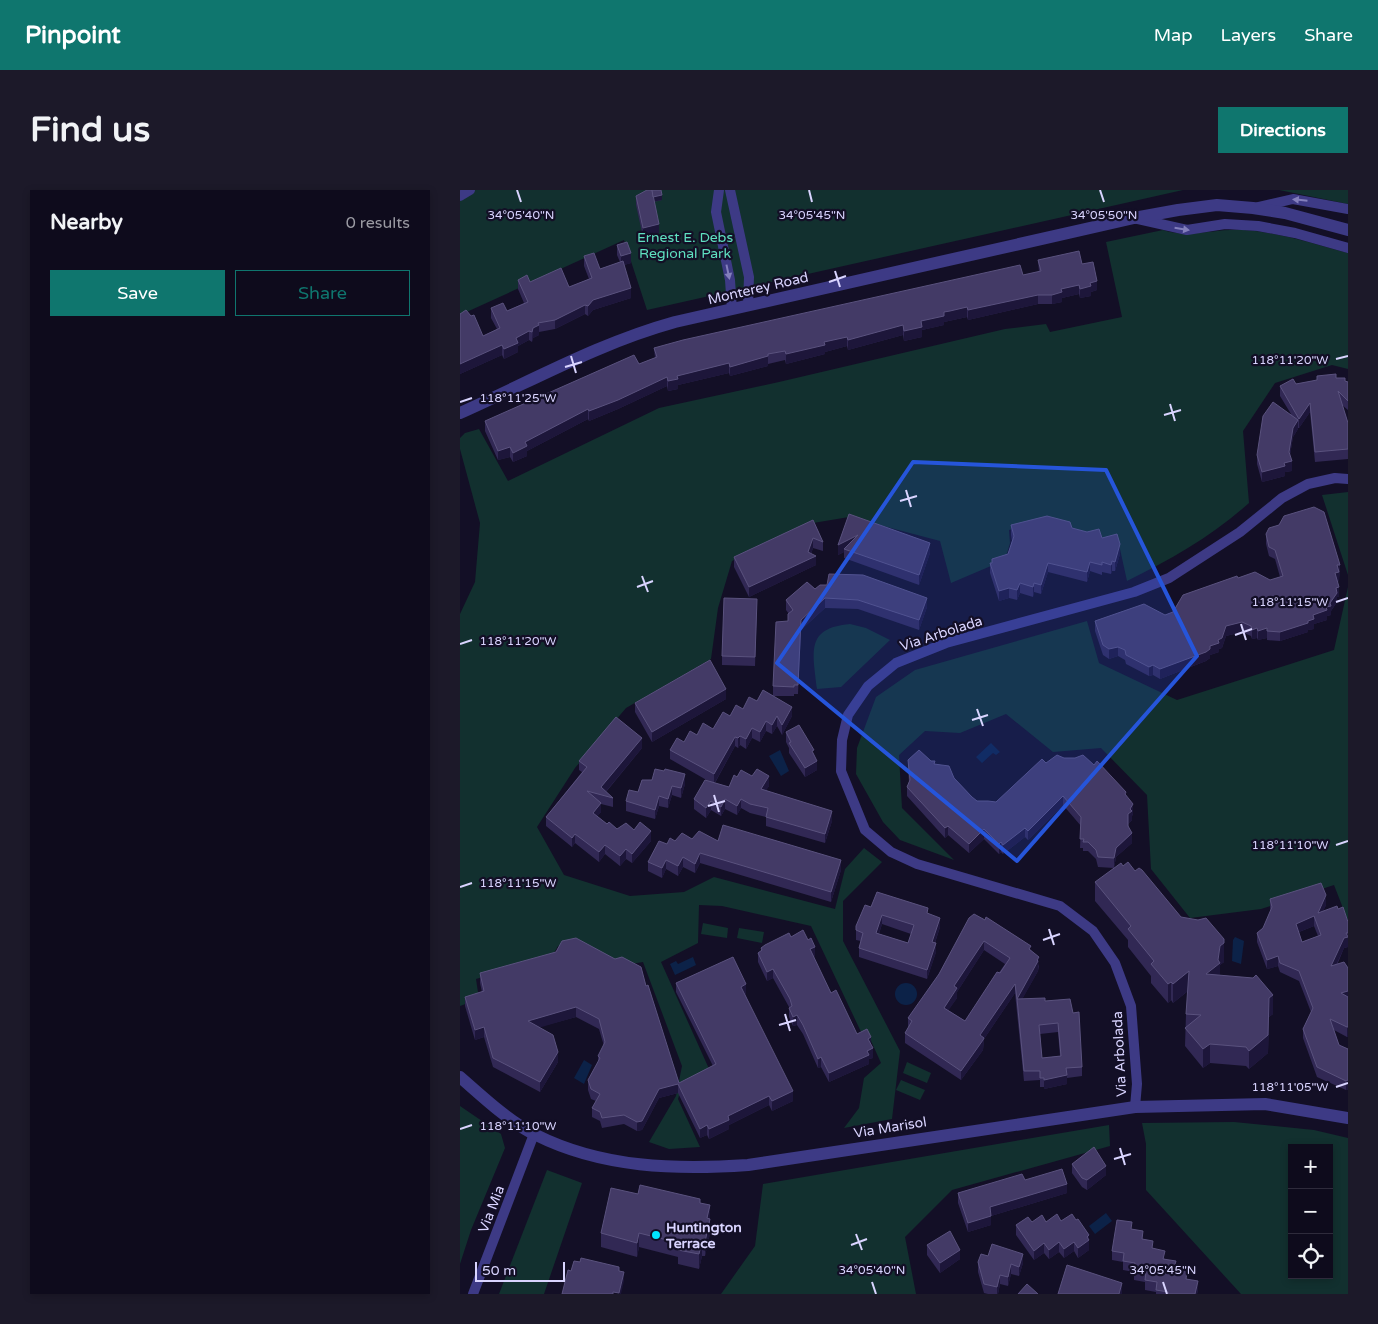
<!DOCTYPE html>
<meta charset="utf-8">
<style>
:root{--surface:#0e0b1c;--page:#1c1929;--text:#f1f3f6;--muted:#9b9ba3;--line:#2e2b3b;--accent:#0f766e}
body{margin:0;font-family:"Varela Round",sans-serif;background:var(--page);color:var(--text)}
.controls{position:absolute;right:15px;bottom:15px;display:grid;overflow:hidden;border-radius:0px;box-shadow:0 2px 8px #0003}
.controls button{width:45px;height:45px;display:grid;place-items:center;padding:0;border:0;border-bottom:1px solid var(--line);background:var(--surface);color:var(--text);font:25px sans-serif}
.scale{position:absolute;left:15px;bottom:12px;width:90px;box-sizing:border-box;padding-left:5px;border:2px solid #d9d4ff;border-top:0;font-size:14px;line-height:18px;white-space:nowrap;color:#d9d4ff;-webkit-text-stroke:4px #130f26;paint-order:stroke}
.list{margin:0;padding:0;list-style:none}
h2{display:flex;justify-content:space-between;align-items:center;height:65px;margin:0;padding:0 20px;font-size:21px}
h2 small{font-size:16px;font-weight:400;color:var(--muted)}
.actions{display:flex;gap:10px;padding:15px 20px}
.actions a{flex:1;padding:11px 0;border:1px solid var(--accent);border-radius:0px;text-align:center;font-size:18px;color:var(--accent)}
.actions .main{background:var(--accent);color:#fff}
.icon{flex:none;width:28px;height:28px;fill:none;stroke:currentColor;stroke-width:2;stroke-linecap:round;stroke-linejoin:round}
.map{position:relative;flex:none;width:888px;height:1104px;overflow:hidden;border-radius:0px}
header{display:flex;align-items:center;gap:30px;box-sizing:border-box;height:70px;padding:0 25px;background:var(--accent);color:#fff}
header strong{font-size:24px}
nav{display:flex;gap:28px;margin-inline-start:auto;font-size:18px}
.intro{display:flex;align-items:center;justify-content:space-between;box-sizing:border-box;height:120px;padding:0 30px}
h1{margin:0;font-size:35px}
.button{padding:12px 22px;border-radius:0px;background:var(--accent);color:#fff;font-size:18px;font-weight:700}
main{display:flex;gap:30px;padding:0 30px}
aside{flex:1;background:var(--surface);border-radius:0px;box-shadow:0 2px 8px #0003}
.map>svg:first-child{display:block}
</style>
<header>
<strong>Pinpoint</strong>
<nav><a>Map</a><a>Layers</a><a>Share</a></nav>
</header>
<div class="intro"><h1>Find us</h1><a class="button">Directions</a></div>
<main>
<aside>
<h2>Nearby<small>0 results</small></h2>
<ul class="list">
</ul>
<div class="actions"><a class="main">Save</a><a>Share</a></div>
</aside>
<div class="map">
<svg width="888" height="1104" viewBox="0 0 888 1104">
<rect width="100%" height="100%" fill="#130f26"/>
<g fill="#12302f" fill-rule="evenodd">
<path d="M 0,0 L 723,0 L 187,120 L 164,50 L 0,125 Z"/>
<path d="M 819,0 L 888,0 L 888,14 Z"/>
<path d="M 703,40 C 729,49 756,38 783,40 C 818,42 854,54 888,63 L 888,179 L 872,175 L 815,193 L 783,241 L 789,313 C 752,346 712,369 667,391 L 658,350 L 645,355 L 641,344 L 628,349 L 616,345 L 612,337 L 587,330 L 549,340 L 550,353 L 545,370 L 491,393 L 480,351 L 389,327 L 347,334 L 272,371 L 258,418 L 251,469 L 166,518 L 115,578 L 77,637 L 104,685 L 170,706 L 224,702 L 254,687 L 375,719 L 385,679 L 404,658 L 422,672 L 383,711 L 383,751 L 440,861 L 432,929 L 384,938 L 399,918 L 404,888 L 421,873 L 407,842 L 402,844 L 351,736 L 262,716 L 239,715 L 238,753 L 201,772 L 250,881 L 222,896 L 218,909 L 240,957 L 209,959 L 189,952 L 216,906 L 222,876 L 183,772 L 165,775 L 114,753 L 98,756 L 92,766 L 16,789 L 19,809 L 0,816 L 0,424 L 15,392 L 20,333 L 0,259 L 0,248 L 5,243 L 19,239 L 48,291 L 199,218 L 319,192 L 545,139 L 586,134 L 590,142 L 662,127 L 646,52 Z"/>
<path d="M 888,302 L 888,385 L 862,305 Z"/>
<path d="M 888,397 L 888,731 L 874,695 L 801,719 L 730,728 L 691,679 L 687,605 L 641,558 L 593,562 L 546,524 L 500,543 L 465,541 L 439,565 L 442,618 L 494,670 L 440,650 L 423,632 L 396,584 L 397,558 L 416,507 L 455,480 L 627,431 L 639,473 L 717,510 L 874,460 Z"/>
<path d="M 390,434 L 406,438 L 430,450 L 381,497 L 357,499 C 353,462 345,438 390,434 Z"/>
<path d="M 243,733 L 268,738 L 267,748 L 241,744 Z"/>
<path d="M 279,738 L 304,742 L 302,753 L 277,748 Z"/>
<path d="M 447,872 L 471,883 L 467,893 L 443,883 Z"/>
<path d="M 441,890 L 465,900 L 460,910 L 436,900 Z"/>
<path d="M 0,916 L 41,944 L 45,958 L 11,1040 L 0,1074 Z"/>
<path d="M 774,932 L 854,940 L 888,948 L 888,1104 L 781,1104 L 686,1000 L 686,954 L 682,933 ZM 832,958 L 869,958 L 869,1085 L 832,1085 Z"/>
<path d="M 649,935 L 650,956 L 492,1000 L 445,1047 L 456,1104 L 261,1104 L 295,1056 L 303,994 Z"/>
<path d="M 87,980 L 122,993 L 84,1104 L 39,1104 Z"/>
</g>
<g fill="#0c2248">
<path d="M 531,553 L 540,562 L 536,565 L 533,563 L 522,573 L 516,567 Z"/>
<path d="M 320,560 L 329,581 L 321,586 L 309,566 Z"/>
<path d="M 775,747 L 784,751 L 781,774 L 772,771 L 773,750 Z"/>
<path d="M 233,767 L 236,775 L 215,785 L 210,774 L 216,771 L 218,774 Z"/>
<circle cx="446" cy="804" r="11"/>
<path d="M 124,870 L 132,875 L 124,894 L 114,888 Z"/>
<path d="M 646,1023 L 652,1031 L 635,1044 L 629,1036 Z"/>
</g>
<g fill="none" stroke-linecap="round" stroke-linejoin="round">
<g stroke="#3d3a85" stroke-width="10">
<path d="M 259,0 L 256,22 L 270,90 L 272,119"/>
<path d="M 270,0 L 289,87 L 288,116"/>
<path d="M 0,6 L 10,0"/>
<path d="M 798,17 L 833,9 L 888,19"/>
<path d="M 678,29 L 727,40 L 765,34 L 798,36 L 835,43 L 888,58"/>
<path d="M 675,917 L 677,894 L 671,816 L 655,773 L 633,741 L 600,716 L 457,674 L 431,662 L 405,640 L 381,581 L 382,550 L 388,525 L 408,496 L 436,473 L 486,453 L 674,402 L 709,388 L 780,342 L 822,308 L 848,294 L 875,288 L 888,289"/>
<path d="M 13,1104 L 74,944"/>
</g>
<g stroke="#3d3a85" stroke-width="12">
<path d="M 0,223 C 72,191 139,153 215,132 L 674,28 L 718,20 L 757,15 L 793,18 L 825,23 L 888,40"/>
<path d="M 0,887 C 23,907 48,931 76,945 C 142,978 216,980 288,975 L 675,917 L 805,914 L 888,928"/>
</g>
</g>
<g fill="#312854" fill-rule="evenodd">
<path d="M 176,6 L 202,10 L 194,12 L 199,43 L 183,47 L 176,15 Z"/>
<path d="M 157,55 L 171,73 L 164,75 L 171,108 L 133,120 L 128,126 L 125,124 L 95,139 L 79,142 L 79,145 L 73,148 L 72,152 L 69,150 L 58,156 L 58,162 L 44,169 L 42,165 L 0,184 L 0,124 L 23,146 L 37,139 L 31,128 L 31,118 L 47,121 L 64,113 L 58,99 L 58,90 L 70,92 L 109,97 L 129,89 L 124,76 L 124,66 L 140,79 L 160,72 L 157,65 Z"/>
<path d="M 578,70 L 622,74 L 637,100 L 631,102 L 631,106 L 620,108 L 619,104 L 602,108 L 602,112 L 592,114 L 578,114 L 508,130 L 507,127 L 484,132 L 484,135 L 462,140 L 462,147 L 444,151 L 443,145 L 388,160 L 387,156 L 365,162 L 365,164 L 326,174 L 325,170 L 308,174 L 308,176 L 270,186 L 269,183 L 218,195 L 218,199 L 208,201 L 207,196 L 158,219 L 129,231 L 128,229 L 67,261 L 67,266 L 53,272 L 50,267 L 38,270 L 25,241 L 25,231 L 179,174 L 195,168 L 194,158 L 579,82 Z"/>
<path d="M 876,188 L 888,192 L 888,220 L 882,215 L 888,233 L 888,269 L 855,272 L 850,222 L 839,238 L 838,238 L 838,239 L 833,247 L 830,265 L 832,281 L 825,282 L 825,286 L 802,292 L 797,274 L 797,265 L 831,224 L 820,206 L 820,196 Z"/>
<path d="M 353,330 L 363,352 L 363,361 L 353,358 L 351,364 L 356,375 L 289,407 L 274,377 L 274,367 Z"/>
<path d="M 551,335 L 612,338 L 642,348 L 660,364 L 655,381 L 652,381 L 651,384 L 642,382 L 642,385 L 630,381 L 627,392 L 588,382 L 581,404 L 574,402 L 573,407 L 560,403 L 557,410 L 549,408 L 539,411 L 530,383 L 530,373 L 532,373 L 532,369 L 548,364 L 552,351 L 551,345 Z"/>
<path d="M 819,335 L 880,375 L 879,391 L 877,392 L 879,407 L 877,407 L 877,412 L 871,421 L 871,425 L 867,426 L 867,430 L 854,434 L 854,439 L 848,440 L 848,442 L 820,451 L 807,450 L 807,448 L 798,450 L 797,448 L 792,449 L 791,446 L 782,442 L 766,446 L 762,458 L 759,459 L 759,462 L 750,465 L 750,468 L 746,471 L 700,489 L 693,485 L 689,486 L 666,474 L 665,470 L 658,466 L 649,469 L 643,465 L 635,441 L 635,431 L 705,425 L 713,422 L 778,388 L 810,390 L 820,387 L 815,369 L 809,366 L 806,354 L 806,344 Z"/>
<path d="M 378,355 L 470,363 L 459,395 L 384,368 L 384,362 L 378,365 Z"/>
<path d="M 355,399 L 467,417 L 459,440 L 398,419 L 365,418 L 341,440 L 338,504 L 334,504 L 334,506 L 313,506 L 313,496 L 328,431 L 329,424 L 326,420 L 326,410 Z"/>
<path d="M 297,418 L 295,476 L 262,475 L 262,466 Z"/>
<path d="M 266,509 L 192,552 L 175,522 L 175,513 Z"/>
<path d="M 297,511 L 332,526 L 322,545 L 317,536 L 312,544 L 306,541 L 300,552 L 292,548 L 286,559 L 280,555 L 278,558 L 275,556 L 255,593 L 269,597 L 277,587 L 309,596 L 306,600 L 372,631 L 365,653 L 306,636 L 306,627 L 290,623 L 281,618 L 277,625 L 265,619 L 261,626 L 251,620 L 246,628 L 234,619 L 234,609 L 250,592 L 210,569 L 210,560 L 237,545 L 253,539 L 270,526 Z"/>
<path d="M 326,542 L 354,565 L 357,580 L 345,587 L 329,563 L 329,558 L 326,552 Z"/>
<path d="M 182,558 L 146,602 L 153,608 L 153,617 L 141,614 L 141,622 L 137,626 L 147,634 L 157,639 L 174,640 L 191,651 L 172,673 L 166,669 L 160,676 L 145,664 L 139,672 L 115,653 L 112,657 L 86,636 L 86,627 L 122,582 L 119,580 L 119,571 Z"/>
<path d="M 448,570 L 471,571 L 494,588 L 512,607 L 517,611 L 536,612 L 586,573 L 666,606 L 673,624 L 672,626 L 672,630 L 668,634 L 672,653 L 656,667 L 654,678 L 638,677 L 636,669 L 628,661 L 623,661 L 623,658 L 620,658 L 621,636 L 603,615 L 568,650 L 565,647 L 543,664 L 541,662 L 539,664 L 524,649 L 509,663 L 488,645 L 485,648 L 447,606 L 447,597 L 449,592 L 448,580 Z"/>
<path d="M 182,590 L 225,594 L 221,608 L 212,605 L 208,618 L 199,616 L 195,629 L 166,621 L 166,611 L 178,602 Z"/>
<path d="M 232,649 L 258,651 L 381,680 L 371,712 L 240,673 L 235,683 L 223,677 L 218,686 L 206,679 L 202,688 L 188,681 L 188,672 L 207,654 L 215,651 Z"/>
<path d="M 663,676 L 675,681 L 721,727 L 764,772 L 760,775 L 760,785 L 813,824 L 809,827 L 808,863 L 789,879 L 786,876 L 750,873 L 743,878 L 725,856 L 726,824 L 728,801 L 713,813 L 711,810 L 708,813 L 691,793 L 691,786 L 668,757 L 668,750 L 635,711 L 635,692 Z"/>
<path d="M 810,709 L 866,715 L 863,721 L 878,719 L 888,732 L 888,757 L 884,758 L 877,775 L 888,778 L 888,846 L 887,847 L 874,840 L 879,855 L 888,859 L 888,900 L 886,900 L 857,887 L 843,848 L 843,839 L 851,822 L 839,791 L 820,782 L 818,776 L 807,779 L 797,752 L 797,743 L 803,738 L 811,721 L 810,718 ZM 854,736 L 858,746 L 842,752 L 839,742 Z"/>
<path d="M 411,717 L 468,724 L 480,737 L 475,753 L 476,762 L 467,789 L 399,767 L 399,758 L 401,751 L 396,750 L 396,736 ZM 422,734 L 451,744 L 448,753 L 419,744 Z"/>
<path d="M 525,730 L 571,760 L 579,776 L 578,781 L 562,809 L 585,811 L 622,877 L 622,886 L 607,888 L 607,894 L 584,899 L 584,897 L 580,897 L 580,890 L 564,891 L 555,803 L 524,849 L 523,860 L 501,890 L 445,853 L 445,843 L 448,838 L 448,828 ZM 524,760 L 545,774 L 505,831 L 488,820 L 497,808 L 497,802 ZM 598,842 L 600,866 L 582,868 L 580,844 Z"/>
<path d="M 331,747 L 355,766 L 353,767 L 371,803 L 397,844 L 411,855 L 413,868 L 409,869 L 409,874 L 369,892 L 361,877 L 358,878 L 343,844 L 337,835 L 333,836 L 329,827 L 329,817 L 313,788 L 307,791 L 298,772 L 298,763 L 301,761 L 301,758 Z"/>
<path d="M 20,783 L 186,796 L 219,893 L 253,876 L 216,802 L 216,793 L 286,804 L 285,804 L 333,911 L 312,921 L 309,915 L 269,935 L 269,939 L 249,949 L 247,945 L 240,948 L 218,903 L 199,908 L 182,940 L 177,941 L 164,934 L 142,938 L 140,931 L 132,927 L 132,918 L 136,911 L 131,909 L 128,900 L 128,890 L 138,872 L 138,866 L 144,856 L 139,839 L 116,827 L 79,837 L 98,872 L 80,902 L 33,877 L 24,847 L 15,850 L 5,816 L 5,807 L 22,802 L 20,793 Z"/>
<path d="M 612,974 L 646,985 L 627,1000 L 622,997 L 612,983 Z"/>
<path d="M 565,990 L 607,1003 L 531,1026 L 531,1035 L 508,1042 L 498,1013 L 498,1003 Z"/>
<path d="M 178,1004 L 240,1013 L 250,1015 L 250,1043 L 245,1066 L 242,1066 L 239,1079 L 218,1074 L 218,1067 L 179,1057 L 177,1067 L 141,1057 L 141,1043 Z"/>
<path d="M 616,1030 L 629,1045 L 629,1060 L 618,1068 L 614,1061 L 604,1068 L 599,1062 L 589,1069 L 584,1063 L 574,1070 L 556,1045 L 556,1035 L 572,1032 Z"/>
<path d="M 672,1039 L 727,1089 L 738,1100 L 737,1104 L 696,1104 L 696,1102 L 685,1100 L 685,1092 L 674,1090 L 674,1082 L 663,1080 L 663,1072 L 652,1070 L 652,1061 Z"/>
<path d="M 467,1055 L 500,1069 L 480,1083 L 467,1065 Z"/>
<path d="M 518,1072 L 563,1073 L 559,1086 L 551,1084 L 548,1096 L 540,1094 L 538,1104 L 528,1104 L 524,1103 L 518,1082 Z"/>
</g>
<g fill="#1d163a">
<path d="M 202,5 L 202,10 L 192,12 L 192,7 Z"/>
<path d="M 199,34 L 199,43 L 183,47 L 183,38 Z"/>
<path d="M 171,63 L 171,73 L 161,76 L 161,66 Z"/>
<path d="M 637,91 L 637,100 L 631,102 L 631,106 L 620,108 L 620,99 L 630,93 Z"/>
<path d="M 619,95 L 619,104 L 602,108 L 602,112 L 592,114 L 592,105 L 601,99 Z"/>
<path d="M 171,98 L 171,108 L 133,120 L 128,126 L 128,116 L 133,110 Z"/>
<path d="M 578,105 L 578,114 L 508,130 L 508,120 Z"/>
<path d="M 125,115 L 125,124 L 95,139 L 95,130 Z"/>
<path d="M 507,117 L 507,127 L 484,132 L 484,135 L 462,140 L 462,147 L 444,151 L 444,141 L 461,131 L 484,122 Z"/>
<path d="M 79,135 L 79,145 L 73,148 L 72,152 L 73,138 Z"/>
<path d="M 443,135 L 443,145 L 388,160 L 388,150 Z"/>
<path d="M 69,141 L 69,150 L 58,156 L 58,162 L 44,169 L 44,159 L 56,148 Z"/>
<path d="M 387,147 L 387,156 L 365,162 L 365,164 L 326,174 L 326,164 L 364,152 Z"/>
<path d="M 42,155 L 42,165 L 0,184 L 0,174 Z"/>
<path d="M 308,166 L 308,176 L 270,186 L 270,177 Z"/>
<path d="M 269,173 L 269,183 L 218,195 L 218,199 L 208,201 L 208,191 L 217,186 Z"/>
<path d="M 207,187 L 207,196 L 158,219 L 129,231 L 129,221 Z"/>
<path d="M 850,213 L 850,222 L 839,238 L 839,229 Z"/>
<path d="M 128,219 L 128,229 L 67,261 L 67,266 L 53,272 L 53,263 L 65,252 Z"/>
<path d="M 838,230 L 838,239 L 833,247 L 829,271 L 829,262 L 833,238 Z"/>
<path d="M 50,257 L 50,267 L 38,270 L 38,261 Z"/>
<path d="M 832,271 L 832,281 L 825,282 L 825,286 L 802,292 L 802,282 L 824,273 Z"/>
<path d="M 398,345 L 384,359 L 384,362 L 378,365 L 378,355 Z"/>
<path d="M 353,348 L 353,358 L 349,369 L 356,366 L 356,375 L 289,407 L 289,397 L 348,362 Z"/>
<path d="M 470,353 L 470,363 L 459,395 L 459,385 Z"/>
<path d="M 660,354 L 660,364 L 655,381 L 655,372 Z"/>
<path d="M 652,371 L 652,381 L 651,384 L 651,375 Z"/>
<path d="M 630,372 L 630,381 L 627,392 L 627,382 Z"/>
<path d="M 588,373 L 588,382 L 581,404 L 581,395 Z"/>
<path d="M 877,375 L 880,375 L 879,391 L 875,393 L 875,383 Z"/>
<path d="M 560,393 L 560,403 L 557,410 L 557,400 Z"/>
<path d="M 574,393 L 574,402 L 573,407 L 573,397 Z"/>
<path d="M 879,397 L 879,407 L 877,407 L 877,412 L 871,421 L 871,425 L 867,426 L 867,430 L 854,434 L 854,439 L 848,440 L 848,442 L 820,451 L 820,442 L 848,431 L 853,425 L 866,417 L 870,413 L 876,398 Z"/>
<path d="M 549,398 L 549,408 L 539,411 L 539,401 Z"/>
<path d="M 365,408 L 365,418 L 341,440 L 338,504 L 341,430 Z"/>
<path d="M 467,408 L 467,417 L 459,440 L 459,430 Z"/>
<path d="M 782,432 L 782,442 L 766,446 L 762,458 L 759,459 L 759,462 L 750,465 L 750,468 L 746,471 L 700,489 L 700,479 L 750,456 L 758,450 L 766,436 Z"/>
<path d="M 797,438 L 797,448 L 792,449 L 792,440 Z"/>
<path d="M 807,438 L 807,448 L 798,450 L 798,441 Z"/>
<path d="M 658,457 L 658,466 L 649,469 L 649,459 Z"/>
<path d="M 693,475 L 693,485 L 689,486 L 689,477 Z"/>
<path d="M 266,499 L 266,509 L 192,552 L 192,542 Z"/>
<path d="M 332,517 L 332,526 L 322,545 L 322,535 Z"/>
<path d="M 317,526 L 317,536 L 312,544 L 312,535 Z"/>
<path d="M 306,531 L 306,541 L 300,552 L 300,542 Z"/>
<path d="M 292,538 L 292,548 L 286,559 L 286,549 Z"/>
<path d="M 280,546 L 280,555 L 278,558 L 278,548 Z"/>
<path d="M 275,547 L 275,556 L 254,594 L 254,584 Z"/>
<path d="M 182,548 L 182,558 L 143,605 L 141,597 Z"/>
<path d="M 357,571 L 357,580 L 345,587 L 345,578 Z"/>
<path d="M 225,584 L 225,594 L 221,608 L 221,598 Z"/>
<path d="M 309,586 L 309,596 L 301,608 L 301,599 Z"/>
<path d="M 212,596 L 212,605 L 208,618 L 208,609 Z"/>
<path d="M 199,606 L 199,616 L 195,629 L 195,620 Z"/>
<path d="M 603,606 L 603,615 L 568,650 L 568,641 Z"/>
<path d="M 265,609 L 265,619 L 261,626 L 261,617 Z"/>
<path d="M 281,609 L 281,618 L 277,625 L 277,616 Z"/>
<path d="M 251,611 L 251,620 L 246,628 L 246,618 Z"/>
<path d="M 141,613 L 141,622 L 133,632 L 133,623 Z"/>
<path d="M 673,614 L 673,624 L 672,626 L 672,630 L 668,634 L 668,624 Z"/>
<path d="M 372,621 L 372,631 L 365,653 L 365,644 Z"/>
<path d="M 488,636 L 488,645 L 485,648 L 485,638 Z"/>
<path d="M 565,638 L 565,647 L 543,664 L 543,655 Z"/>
<path d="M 524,639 L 524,649 L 509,663 L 509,654 Z"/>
<path d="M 191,641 L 191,651 L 172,673 L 172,664 Z"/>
<path d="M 672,643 L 672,653 L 656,667 L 654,678 L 654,668 L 656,658 Z"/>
<path d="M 115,644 L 115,653 L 112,657 L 112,648 Z"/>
<path d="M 541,652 L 541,662 L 539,664 L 539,654 Z"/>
<path d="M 145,655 L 145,664 L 139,672 L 139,662 Z"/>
<path d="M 166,659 L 166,669 L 160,676 L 160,666 Z"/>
<path d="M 240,663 L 240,673 L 235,683 L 235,674 Z"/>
<path d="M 223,667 L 223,677 L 218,686 L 218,676 Z"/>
<path d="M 206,670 L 206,679 L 202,688 L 202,678 Z"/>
<path d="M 381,670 L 381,680 L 371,712 L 371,702 Z"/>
<path d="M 866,705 L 866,715 L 858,733 L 858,723 Z"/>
<path d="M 422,725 L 422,734 L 416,752 L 416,743 Z"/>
<path d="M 854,726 L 854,736 L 836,743 L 836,734 Z"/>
<path d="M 480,728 L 480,737 L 472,761 L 472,752 Z"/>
<path d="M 886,743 L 888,743 L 888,757 L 884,758 L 871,786 L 871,776 Z"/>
<path d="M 524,751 L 524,760 L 497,802 L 497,808 L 484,827 L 484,818 L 494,796 Z"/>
<path d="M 476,753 L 476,762 L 467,789 L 467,780 Z"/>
<path d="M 764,753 L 764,772 L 760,775 L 760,791 L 746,784 L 760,756 Z"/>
<path d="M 355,757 L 355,766 L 350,769 L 350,759 Z"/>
<path d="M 818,766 L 818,776 L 807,779 L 807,770 Z"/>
<path d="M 579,767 L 578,781 L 558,817 L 557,809 L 557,818 L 557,809 Z"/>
<path d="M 313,779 L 313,788 L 307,791 L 307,782 Z"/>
<path d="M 729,781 L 729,800 L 713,813 L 713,794 Z"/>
<path d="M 711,792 L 711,810 L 708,813 L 708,794 Z"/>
<path d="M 286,794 L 286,804 L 281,806 L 281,797 Z"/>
<path d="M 555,794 L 555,803 L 524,849 L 523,860 L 501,890 L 501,881 L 520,845 Z"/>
<path d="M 888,801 L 888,811 L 881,803 Z"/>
<path d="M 813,805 L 813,824 L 809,827 L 808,863 L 789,879 L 789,861 L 809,808 Z"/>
<path d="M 116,817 L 116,827 L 68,841 L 68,831 Z"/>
<path d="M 337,825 L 337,835 L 333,836 L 333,827 Z"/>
<path d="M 24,837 L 24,847 L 15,850 L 15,840 Z"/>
<path d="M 887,837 L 888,837 L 888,846 L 887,847 Z"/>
<path d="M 411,847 L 411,856 L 408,849 Z"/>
<path d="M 750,854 L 750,873 L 743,878 L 743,859 Z"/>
<path d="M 413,858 L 413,868 L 409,869 L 409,874 L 369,892 L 369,883 Z"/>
<path d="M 98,862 L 98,872 L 80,902 L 80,892 Z"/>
<path d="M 361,867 L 361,877 L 358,878 L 358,869 Z"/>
<path d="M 607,885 L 607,894 L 584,899 L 584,890 Z"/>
<path d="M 888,890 L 888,900 L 886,900 L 886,891 Z"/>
<path d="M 218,894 L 218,903 L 199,908 L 182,940 L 177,941 L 177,932 L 199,899 Z"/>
<path d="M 333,901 L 333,911 L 312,921 L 312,911 Z"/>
<path d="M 309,906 L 309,915 L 269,935 L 269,939 L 249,949 L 249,939 L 268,926 Z"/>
<path d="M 247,935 L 247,945 L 240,948 L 240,939 Z"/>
<path d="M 646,976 L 646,985 L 627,1000 L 627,990 Z"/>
<path d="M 607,994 L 607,1003 L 531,1026 L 531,1035 L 508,1042 L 508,1033 L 530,1017 Z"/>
<path d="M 250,1015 L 250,1029 L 247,1028 Z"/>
<path d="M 250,1029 L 250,1043 L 245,1066 L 245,1052 Z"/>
<path d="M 179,1043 L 179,1057 L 177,1067 L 177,1053 Z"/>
<path d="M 629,1045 L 629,1060 L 618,1068 L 618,1058 L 627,1047 Z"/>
<path d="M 242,1051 L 242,1066 L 239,1079 L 239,1064 Z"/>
<path d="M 599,1052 L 599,1062 L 589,1069 L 589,1060 Z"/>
<path d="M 614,1052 L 614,1061 L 604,1068 L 604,1059 Z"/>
<path d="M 584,1053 L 584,1063 L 574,1070 L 574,1061 Z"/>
<path d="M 500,1060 L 500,1069 L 480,1083 L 480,1073 Z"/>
<path d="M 563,1064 L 563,1073 L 559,1086 L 559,1077 Z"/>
<path d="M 551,1074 L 551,1084 L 548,1096 L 548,1087 Z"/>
<path d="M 164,1082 L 164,1091 L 161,1104 L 159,1104 Z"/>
<path d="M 540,1085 L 540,1094 L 538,1104 L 537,1104 L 537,1097 Z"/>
<path d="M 738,1091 L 738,1100 L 737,1104 L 735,1104 Z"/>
<path d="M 662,1093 L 662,1104 L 659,1104 Z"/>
</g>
<g fill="#433a66" stroke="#5a527e" fill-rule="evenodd">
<path d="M 187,0 L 192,0 L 199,34 L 183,38 L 176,6 Z"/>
<path d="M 192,0 L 201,0 L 202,5 L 193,7 Z"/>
<path d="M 167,52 L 171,63 L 161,66 L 157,55 Z"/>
<path d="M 619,61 L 622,74 L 633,72 L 637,91 L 630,93 L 631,96 L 620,99 L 619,95 L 601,99 L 602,102 L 592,105 L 578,105 L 508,120 L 507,117 L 490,121 L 484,122 L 484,126 L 461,131 L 462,137 L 444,141 L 443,135 L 388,150 L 387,147 L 364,152 L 365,155 L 326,164 L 325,161 L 308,164 L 308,166 L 270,177 L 269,173 L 217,186 L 218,189 L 208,191 L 207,187 L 158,210 L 129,221 L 128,219 L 65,252 L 67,256 L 53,263 L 50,257 L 38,261 L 25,231 L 174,165 L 179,174 L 197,167 L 194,158 L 223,150 L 560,75 L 563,85 L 581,81 L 578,70 Z"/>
<path d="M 134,63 L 140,79 L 163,71 L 171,98 L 133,110 L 128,116 L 125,115 L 95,130 L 78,133 L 79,135 L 73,138 L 72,142 L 69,141 L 56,148 L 58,153 L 44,159 L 42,155 L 0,174 L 0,124 L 6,120 L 11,126 L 14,125 L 23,146 L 40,138 L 31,118 L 43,113 L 47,121 L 68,112 L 58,90 L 67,85 L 70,92 L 101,78 L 109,97 L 132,88 L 124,66 Z"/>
<path d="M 876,184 L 876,188 L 885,188 L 885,191 L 888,192 L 888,211 L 878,201 L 888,233 L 888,259 L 855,262 L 850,213 L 839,229 L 820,196 L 833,189 L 836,194 L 857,190 L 857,186 Z"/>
<path d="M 813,212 L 838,230 L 833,238 L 829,262 L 832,271 L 824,273 L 825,276 L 802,282 L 797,265 L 803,226 Z"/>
<path d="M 854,317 L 864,322 L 880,375 L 877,375 L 879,382 L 875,383 L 879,397 L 876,398 L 877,403 L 870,413 L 871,416 L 866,417 L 867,420 L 853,425 L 854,429 L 848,431 L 848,433 L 820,442 L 807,441 L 807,438 L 798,441 L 797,438 L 792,440 L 791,436 L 782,432 L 766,436 L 762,448 L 758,450 L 759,453 L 750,456 L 750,459 L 746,462 L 700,479 L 693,475 L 689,477 L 666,465 L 665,460 L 658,457 L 649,459 L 643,455 L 635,431 L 684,414 L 705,425 L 713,422 L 723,405 L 777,386 L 778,388 L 795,382 L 810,390 L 823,386 L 815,360 L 809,357 L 806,344 L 809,338 L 819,335 L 824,326 Z"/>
<path d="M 389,324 L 470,353 L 459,385 L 384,359 L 398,345 L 378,355 Z"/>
<path d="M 587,326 L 610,332 L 612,338 L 627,342 L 639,339 L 642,348 L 657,344 L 660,354 L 655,372 L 652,371 L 651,375 L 642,372 L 642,375 L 630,372 L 627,382 L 588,373 L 581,395 L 574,393 L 573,397 L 560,393 L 557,400 L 549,398 L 539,401 L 530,373 L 532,373 L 532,369 L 548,364 L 554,346 L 551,335 Z"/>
<path d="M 353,330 L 363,352 L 353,348 L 348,362 L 356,366 L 289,397 L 274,367 Z"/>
<path d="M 369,384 L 403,385 L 467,408 L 459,430 L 398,410 L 365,408 L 341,430 L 338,495 L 334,495 L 334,497 L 313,496 L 316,432 L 328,431 L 328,424 L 333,420 L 326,410 L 347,392 L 355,399 L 360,395 L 367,395 Z"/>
<path d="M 264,408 L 297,409 L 295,467 L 262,466 Z"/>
<path d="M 250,470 L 266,499 L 192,542 L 175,513 Z"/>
<path d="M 303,500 L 332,517 L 322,535 L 317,526 L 312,535 L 306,531 L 300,542 L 292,538 L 286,549 L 280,546 L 278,548 L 275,547 L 254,584 L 210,560 L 217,548 L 224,552 L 230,541 L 237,545 L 243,533 L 253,539 L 263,522 L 270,526 L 276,515 L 283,519 L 289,507 L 297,511 Z"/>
<path d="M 156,527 L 182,548 L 141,597 L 153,608 L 127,601 L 141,613 L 133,623 L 147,634 L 149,632 L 157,639 L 166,633 L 174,640 L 180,632 L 191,641 L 172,664 L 166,659 L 160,666 L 145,655 L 139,662 L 115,644 L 112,648 L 86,627 L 127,577 L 119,571 Z"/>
<path d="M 339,535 L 354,560 L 352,561 L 357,571 L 345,578 L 329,553 L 331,552 L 326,542 Z"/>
<path d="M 459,560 L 471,571 L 475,571 L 474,574 L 489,576 L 494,588 L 512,607 L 517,611 L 528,611 L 536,612 L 582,569 L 586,573 L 597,565 L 604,568 L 615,568 L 623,565 L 634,575 L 637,571 L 666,602 L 665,604 L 673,614 L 670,619 L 672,621 L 668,624 L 668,636 L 672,643 L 656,658 L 654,668 L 638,667 L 636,660 L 628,652 L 623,652 L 624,649 L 620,649 L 621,627 L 603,606 L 568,641 L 565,638 L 543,655 L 541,652 L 539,654 L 524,639 L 509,654 L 488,636 L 485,638 L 447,597 L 450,590 L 448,570 Z"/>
<path d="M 195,579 L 204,581 L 205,579 L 225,584 L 221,598 L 212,596 L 208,609 L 199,606 L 195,620 L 166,611 L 169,600 L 178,602 L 182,590 L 192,590 Z"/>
<path d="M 297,579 L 309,586 L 301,599 L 372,621 L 365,644 L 306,627 L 308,618 L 290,614 L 281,609 L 277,616 L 265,609 L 261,617 L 251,611 L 246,618 L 234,609 L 245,590 L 269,597 L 274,585 L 277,587 L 281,580 L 292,586 Z"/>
<path d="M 263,635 L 381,670 L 371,702 L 240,663 L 235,674 L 223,667 L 218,676 L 206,670 L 202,678 L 188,672 L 199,651 L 207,654 L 210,648 L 215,651 L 222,643 L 232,649 L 239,641 L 258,651 Z"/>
<path d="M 668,672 L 675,681 L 679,678 L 682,680 L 721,727 L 738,730 L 746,728 L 764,749 L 764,753 L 760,756 L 758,770 L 760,773 L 746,784 L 793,788 L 796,785 L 813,805 L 809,808 L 808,845 L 789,861 L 786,857 L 750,854 L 743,859 L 725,838 L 741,825 L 726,824 L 729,781 L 713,794 L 711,792 L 708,794 L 691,774 L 694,771 L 668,739 L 671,736 L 635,692 L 661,673 L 663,676 Z"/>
<path d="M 861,693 L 866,705 L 858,723 L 877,716 L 878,719 L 883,717 L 888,732 L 888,743 L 886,743 L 888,747 L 884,748 L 871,776 L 884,772 L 888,778 L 888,801 L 881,803 L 888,807 L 888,837 L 887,837 L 870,829 L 879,855 L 888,859 L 888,890 L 886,891 L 857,877 L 843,839 L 853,818 L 839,781 L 820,773 L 818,766 L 807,770 L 797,743 L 803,738 L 812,717 L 810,709 ZM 854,726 L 861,745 L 842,752 L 836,734 Z"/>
<path d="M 417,702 L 468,718 L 467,723 L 480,728 L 472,752 L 476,753 L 467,780 L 399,758 L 403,743 L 396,740 L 396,736 L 405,715 L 411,717 ZM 422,725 L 454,735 L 448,753 L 416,743 Z"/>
<path d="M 514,724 L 525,730 L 526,727 L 571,756 L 569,759 L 579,767 L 577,770 L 578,771 L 557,809 L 555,794 L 520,845 L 524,848 L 523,850 L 501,881 L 445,843 L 452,831 L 448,828 L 479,784 L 509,728 ZM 524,751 L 550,768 L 540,783 L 537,782 L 505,831 L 484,818 L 497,798 L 494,796 Z"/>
<path d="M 343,740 L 348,750 L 351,748 L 355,757 L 350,759 L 371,803 L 376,800 L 397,844 L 407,839 L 411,847 L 408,849 L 413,858 L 407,861 L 409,865 L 369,883 L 361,867 L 358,869 L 343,835 L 337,825 L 333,827 L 329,818 L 332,816 L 330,809 L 313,779 L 307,782 L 298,763 L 302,760 L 301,758 L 305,755 L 329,743 L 331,747 Z"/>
<path d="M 116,748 L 155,769 L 162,767 L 181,777 L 186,796 L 188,795 L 219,893 L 256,874 L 216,793 L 273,767 L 286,794 L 281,797 L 333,901 L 312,911 L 309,906 L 268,926 L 269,930 L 249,939 L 247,935 L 240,939 L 218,894 L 199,899 L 182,931 L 177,932 L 164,925 L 142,928 L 140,922 L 132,918 L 140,904 L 131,899 L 128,890 L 140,868 L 138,866 L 145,852 L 139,829 L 116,817 L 68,831 L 93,845 L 98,862 L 80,892 L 33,868 L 24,837 L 15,840 L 5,807 L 24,801 L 20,783 L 96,762 L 102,751 Z"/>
<path d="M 585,808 L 585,811 L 610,809 L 613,823 L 619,822 L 622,877 L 606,878 L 607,885 L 584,890 L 584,888 L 580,888 L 580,881 L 564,881 L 557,809 ZM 598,833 L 601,866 L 582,868 L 579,835 Z"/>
<path d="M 634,957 L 646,976 L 627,990 L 622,988 L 612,974 Z"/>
<path d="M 602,979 L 607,994 L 530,1017 L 531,1026 L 508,1033 L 498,1003 L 562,984 L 565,990 Z"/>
<path d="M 180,995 L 240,1009 L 240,1013 L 250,1015 L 247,1028 L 250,1029 L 245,1052 L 242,1051 L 239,1064 L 218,1060 L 219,1053 L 179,1043 L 177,1053 L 141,1043 L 151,998 L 178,1004 Z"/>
<path d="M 597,1024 L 601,1031 L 612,1024 L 616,1030 L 618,1029 L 629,1045 L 627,1047 L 629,1050 L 618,1058 L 614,1052 L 604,1059 L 599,1052 L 589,1060 L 584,1053 L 574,1061 L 556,1035 L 568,1027 L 572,1032 L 582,1025 L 586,1032 Z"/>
<path d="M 657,1030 L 672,1032 L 671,1039 L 683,1041 L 682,1049 L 693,1051 L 692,1058 L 705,1061 L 703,1069 L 716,1071 L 714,1078 L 727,1081 L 726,1089 L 738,1091 L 735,1104 L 708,1104 L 708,1102 L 696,1100 L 697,1092 L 685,1090 L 686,1082 L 674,1081 L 675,1073 L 663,1071 L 664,1063 L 652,1061 Z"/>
<path d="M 490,1041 L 500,1060 L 480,1073 L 467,1055 Z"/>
<path d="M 532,1054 L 563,1064 L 559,1077 L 551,1074 L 548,1087 L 540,1085 L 537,1097 L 524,1094 L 518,1072 L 521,1064 L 528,1066 Z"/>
<path d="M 121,1068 L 159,1077 L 159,1081 L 164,1082 L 159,1103 L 153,1102 L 153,1104 L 102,1104 L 108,1080 L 111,1081 L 114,1071 L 120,1072 Z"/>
<path d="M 607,1075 L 662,1093 L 659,1104 L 598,1104 Z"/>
<path d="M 567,1094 L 578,1104 L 558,1104 Z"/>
</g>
<defs><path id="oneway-solid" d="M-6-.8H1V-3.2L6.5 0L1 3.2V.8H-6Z" transform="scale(1.25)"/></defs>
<g fill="#837fbc">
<use href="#oneway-solid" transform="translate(840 10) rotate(-174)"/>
<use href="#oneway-solid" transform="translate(722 39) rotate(9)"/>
<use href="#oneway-solid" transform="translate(268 82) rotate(78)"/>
</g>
<path fill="#2655da" fill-opacity="0.2" stroke="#2655da" stroke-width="4" stroke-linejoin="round" d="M 453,272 L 646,280 L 737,466 L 557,671 L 317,473 Z"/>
<path fill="none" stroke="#d9d4ff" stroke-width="2" d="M 57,0 L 61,12M 349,0 L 352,12M 640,0 L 644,12M 375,81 L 380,97M 369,92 L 386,86M 111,166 L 116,183M 876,169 L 888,166M 105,177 L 122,172M 0,212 L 12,208M 710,214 L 715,231M 704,225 L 721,220M 446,300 L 451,317M 440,311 L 457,306M 182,386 L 188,402M 177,397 L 193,391M 876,412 L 888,408M 781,434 L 786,450M 775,445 L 792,439M 0,454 L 12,450M 517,519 L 523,536M 512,530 L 528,525M 254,605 L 259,622M 248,616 L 265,611M 876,655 L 888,651M 0,697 L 12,693M 589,739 L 594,755M 583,750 L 600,744M 325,824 L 330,841M 319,835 L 336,830M 876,897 L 888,893M 0,939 L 12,935M 660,958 L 665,975M 654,969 L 671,964M 396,1044 L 402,1060M 391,1055 L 407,1049M 412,1092 L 416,1104M 703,1092 L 707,1104"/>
<circle fill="#00e5ff" stroke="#130f26" stroke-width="2" cx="196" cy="1045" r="5"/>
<g text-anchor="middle" stroke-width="4.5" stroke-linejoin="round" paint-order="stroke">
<g font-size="14" fill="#5fe0c0" stroke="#130f26">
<text x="225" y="52">Ernest E. Debs<tspan x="225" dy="16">Regional Park</tspan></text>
</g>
<g font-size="14" fill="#d9d4ff" stroke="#130f26">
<text transform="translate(298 98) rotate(-13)" y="5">Monterey Road</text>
<text transform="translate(481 443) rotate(-18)" y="5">Via Arbolada</text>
<text transform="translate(659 864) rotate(-93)" y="5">Via Arbolada</text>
<text transform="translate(430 937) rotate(-9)" y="5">Via Marisol</text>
<text transform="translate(31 1019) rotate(-69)" y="5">Via Mia</text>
</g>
<g font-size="14" font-weight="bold" fill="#d9d4ff" stroke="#130f26" text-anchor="start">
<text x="206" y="1042">Huntington<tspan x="206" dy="16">Terrace</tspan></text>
</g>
</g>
<g font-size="12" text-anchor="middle" fill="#d9d4ff" stroke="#130f26" stroke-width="4.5" stroke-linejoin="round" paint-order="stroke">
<text x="61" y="29">34°05'40"N</text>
<text x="352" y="29">34°05'45"N</text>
<text x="644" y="29">34°05'50"N</text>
<text x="830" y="174">118°11'20"W</text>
<text x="58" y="212">118°11'25"W</text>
<text x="830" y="416">118°11'15"W</text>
<text x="58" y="455">118°11'20"W</text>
<text x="830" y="659">118°11'10"W</text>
<text x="58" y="697">118°11'15"W</text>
<text x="830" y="901">118°11'05"W</text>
<text x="58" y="940">118°11'10"W</text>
<text x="412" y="1084">34°05'40"N</text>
<text x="703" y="1084">34°05'45"N</text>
</g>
</svg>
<div class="controls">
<button>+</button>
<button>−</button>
<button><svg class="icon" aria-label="locate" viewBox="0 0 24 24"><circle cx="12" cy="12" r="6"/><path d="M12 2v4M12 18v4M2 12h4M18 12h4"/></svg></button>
</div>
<div class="scale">50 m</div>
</div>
</main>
